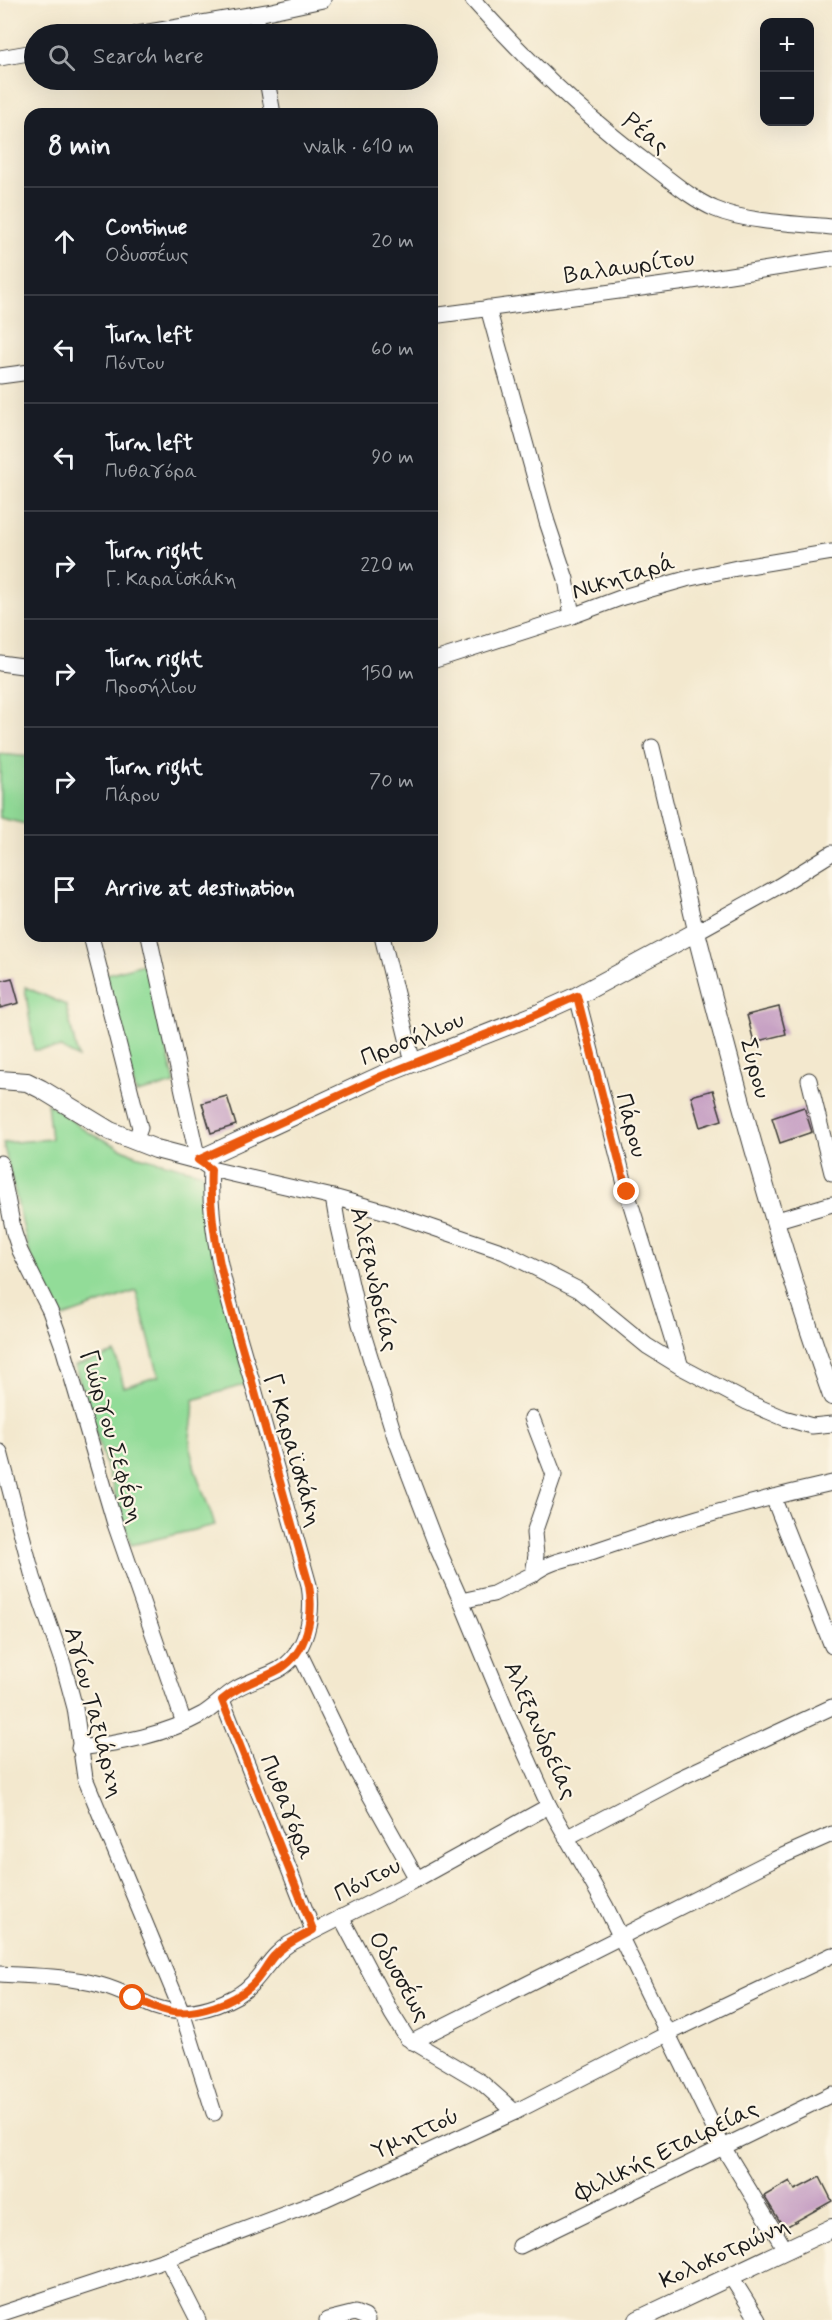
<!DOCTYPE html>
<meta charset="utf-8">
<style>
:root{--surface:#171b24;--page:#242831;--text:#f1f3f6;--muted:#9ea1a6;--line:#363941}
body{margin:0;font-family:Mynerve,sans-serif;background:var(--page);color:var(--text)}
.controls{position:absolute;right:18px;top:18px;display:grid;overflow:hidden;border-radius:12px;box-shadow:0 6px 24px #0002}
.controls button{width:54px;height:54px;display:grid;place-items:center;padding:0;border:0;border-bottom:2px solid var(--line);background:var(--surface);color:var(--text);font:30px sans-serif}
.stop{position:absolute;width:18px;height:18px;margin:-14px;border:4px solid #ea580c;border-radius:50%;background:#fff}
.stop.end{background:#ea580c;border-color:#fff;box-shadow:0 2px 6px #0008}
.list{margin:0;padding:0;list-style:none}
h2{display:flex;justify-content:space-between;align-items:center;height:78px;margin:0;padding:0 24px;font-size:26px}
h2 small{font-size:20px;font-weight:400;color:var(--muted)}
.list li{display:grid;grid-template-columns:39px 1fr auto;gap:18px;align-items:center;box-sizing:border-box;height:108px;padding:0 24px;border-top:2px solid var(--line)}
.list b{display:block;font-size:22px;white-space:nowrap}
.list p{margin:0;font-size:20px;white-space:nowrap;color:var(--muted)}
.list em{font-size:20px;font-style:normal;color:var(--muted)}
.icon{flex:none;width:33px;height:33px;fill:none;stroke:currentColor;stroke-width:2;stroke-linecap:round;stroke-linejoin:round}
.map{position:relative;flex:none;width:832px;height:2320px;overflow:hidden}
.search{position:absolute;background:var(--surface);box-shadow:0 6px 24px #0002;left:24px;top:24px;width:414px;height:66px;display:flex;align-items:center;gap:15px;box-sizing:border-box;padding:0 21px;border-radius:33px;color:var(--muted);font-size:22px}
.panel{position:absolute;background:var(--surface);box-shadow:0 6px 24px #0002;left:24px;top:108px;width:414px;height:834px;border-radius:18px}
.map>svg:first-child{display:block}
</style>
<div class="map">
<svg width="832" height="2320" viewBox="0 0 832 2320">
<rect width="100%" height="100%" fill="#fcf5e5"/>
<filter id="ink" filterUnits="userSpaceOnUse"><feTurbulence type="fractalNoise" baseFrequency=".0167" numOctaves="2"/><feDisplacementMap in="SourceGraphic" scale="12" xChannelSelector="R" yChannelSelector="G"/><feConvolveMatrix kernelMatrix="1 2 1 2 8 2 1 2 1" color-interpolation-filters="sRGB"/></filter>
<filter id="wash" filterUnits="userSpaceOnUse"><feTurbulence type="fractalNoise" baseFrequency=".008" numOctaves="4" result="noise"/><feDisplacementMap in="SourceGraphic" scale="24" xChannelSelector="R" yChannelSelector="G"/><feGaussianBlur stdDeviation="1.35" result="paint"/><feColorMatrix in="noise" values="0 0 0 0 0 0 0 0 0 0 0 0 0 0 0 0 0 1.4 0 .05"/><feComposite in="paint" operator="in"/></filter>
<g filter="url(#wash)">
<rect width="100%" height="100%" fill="#f3e8ce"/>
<g fill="#92dc98" stroke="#577c5a" stroke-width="1.5">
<path d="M 0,754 L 30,757 L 30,825 L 0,818 Z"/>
<path d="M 147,963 L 175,1084 L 136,1093 L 104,975 Z"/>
<path d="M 25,987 L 66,1005 L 78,1058 L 61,1048 L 34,1050 Z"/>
<path d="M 47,1103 L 88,1132 L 135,1155 L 203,1173 C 205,1244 229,1315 247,1384 L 193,1400 C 195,1414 191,1424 190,1438 C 189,1463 207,1500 215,1525 L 131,1545 L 75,1366 L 115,1353 L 124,1387 L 159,1376 L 136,1291 L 63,1317 L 30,1255 L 3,1143 L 51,1139 Z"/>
</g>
<g id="blocks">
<g fill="#c7a2c4">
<path d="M 12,978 L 19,1003 L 0,1008 L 0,981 Z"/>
<path d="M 779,1007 L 786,1034 L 754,1042 L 747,1015 Z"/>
<path d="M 713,1090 L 722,1120 L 700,1127 L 691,1096 Z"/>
<path d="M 227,1096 L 236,1125 L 211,1133 L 202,1103 Z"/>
<path d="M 804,1107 L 812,1132 L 780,1143 L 772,1118 Z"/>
<path d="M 820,2177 L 832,2201 L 784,2228 L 764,2196 L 790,2181 L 795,2190 Z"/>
</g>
</g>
</g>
<g filter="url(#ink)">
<use href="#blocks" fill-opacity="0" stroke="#3c3b37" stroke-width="1.5"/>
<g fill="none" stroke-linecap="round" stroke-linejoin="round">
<g stroke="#3c3b37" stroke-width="17">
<g id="minor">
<path d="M 473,0 C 528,62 587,118 654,168 C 673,182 692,199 715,209 C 745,222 798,224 832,227"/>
<path d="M 256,14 L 259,34"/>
<path d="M 137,34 L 267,12 L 323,0"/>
<path d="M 0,58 L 34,52"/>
<path d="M 267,80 L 273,114"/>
<path d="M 488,308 L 547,522 L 566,579 L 572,616"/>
<path d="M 432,316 L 679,283 L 832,259"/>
<path d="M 0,376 L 30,372"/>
<path d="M 432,661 L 572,616 L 623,597 L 686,579 L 737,568 L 832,552"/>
<path d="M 0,663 L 30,667"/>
<path d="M 652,747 L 696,932 L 779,886 L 832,853"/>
<path d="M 91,936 L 140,1128 L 135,1141"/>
<path d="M 149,936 L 198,1160 L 211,1169 L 333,1197 L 387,1212 L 504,1252 L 579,1290 L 647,1346 L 681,1367 L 747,1402 L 784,1418 L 812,1426 L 832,1424"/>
<path d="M 382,936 L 413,1063"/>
<path d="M 577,996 L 627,1192 L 681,1367"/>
<path d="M 809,1080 L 832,1173"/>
<path d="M 0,1163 L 14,1233 L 20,1251 L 50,1311 L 62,1344 L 115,1524 L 184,1723"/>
<path d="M 333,1197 L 338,1227 L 360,1324 L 395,1437 L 437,1547 L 461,1601 L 509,1717 L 549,1806 L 606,1907 L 723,2147 L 785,2249"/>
<path d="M 774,1221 L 832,1204"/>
<path d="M 0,1452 L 33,1577 L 63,1664 L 75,1708 L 85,1778 L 182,2012 L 214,2113"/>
<path d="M 773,1497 L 832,1646"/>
<path d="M 533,1574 C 552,1559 575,1558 597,1550 C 675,1523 752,1501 832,1483"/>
<path d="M 461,1601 L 493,1594 L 533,1574 L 536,1555 L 534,1533 L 554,1475 L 532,1418"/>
<path d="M 298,1650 L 357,1772 L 417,1879"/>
<path d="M 222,1700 L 313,1930"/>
<path d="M 79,1748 C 122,1743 165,1735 203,1714 C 215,1707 224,1696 236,1689 C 249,1681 265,1677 278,1670 C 307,1654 314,1615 309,1585 C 289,1516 270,1447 251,1378 C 232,1312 207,1238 211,1169"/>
<path d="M 566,1838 L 678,1779 L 832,1707"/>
<path d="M 341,1917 L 392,2014 L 407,2038 L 481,2082 L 515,2112"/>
<path d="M 0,1974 C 33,1976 68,1976 100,1985 C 119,1990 137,2000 155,2007 C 183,2017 213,2009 238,1995 C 260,1982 268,1957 289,1944 L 417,1879 L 549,1806"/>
<path d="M 412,2042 L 771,1861 L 832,1834"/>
<path d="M 520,2246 L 832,2094"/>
<path d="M 167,2259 L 198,2320"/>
<path d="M 730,2275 L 758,2320"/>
<path d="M 0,2314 L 167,2259 L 325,2199 L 515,2112 L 667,2034 L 832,1955"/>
<path d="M 327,2320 L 355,2313 L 365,2317 L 367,2320"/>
</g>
</g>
<g stroke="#3c3b37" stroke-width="20">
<g id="tertiary">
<path d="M 0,1080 L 27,1082 L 41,1089 L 110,1131 L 156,1149 L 198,1160 L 382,1075 L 535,1015 L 577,996 L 696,932 C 736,1088 778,1244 832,1396"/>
<path d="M 638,2320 L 832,2228"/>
</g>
</g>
<use href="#minor" stroke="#fff" stroke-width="15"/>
<use href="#tertiary" stroke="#fff" stroke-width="18"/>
</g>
</g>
<g fill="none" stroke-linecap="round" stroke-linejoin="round" filter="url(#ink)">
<path stroke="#ea580c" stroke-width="8" d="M 133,1998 C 146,2003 159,2010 173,2012 C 198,2015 233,2003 251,1986 C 261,1977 266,1965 274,1956 C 284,1944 300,1938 313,1930 L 222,1700 C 239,1685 260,1680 280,1669 C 308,1652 314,1614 309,1585 C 289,1516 270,1447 251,1378 C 232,1312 207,1238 211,1169 L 198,1160 L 382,1076 L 535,1015 L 577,996 L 627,1192"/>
</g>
<g text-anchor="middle" stroke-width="4.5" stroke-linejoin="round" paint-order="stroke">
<g font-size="24" fill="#1c1c1c" stroke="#fcf5e5">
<text transform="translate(646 133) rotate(38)" y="8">Ρέας</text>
<text transform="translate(629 266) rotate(-8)" y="8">Βαλαωρίτου</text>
<text transform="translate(623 576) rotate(-17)" y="8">Νικηταρά</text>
<text transform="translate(412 1038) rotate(-22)" y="8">Προσήλιου</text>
<text transform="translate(756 1068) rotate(75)" y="8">Σύρου</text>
<text transform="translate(632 1125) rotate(75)" y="8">Πάρου</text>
<text transform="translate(375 1279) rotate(77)" y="8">Αλεξανδρείας</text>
<text transform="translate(113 1436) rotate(74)" y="8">Γιώργου Σεφέρη</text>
<text transform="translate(294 1450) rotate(74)" y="8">Γ. Καραϊσκάκη</text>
<text transform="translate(95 1712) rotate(75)" y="8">Αγίου Ταξιάρχη</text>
<text transform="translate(541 1730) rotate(66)" y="8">Αλεξανδρείας</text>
<text transform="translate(288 1807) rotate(68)" y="8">Πυθαγόρα</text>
<text transform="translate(367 1879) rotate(-27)" y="8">Πόντου</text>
<text transform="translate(400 1976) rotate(60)" y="8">Οδυσσέως</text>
<text transform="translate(415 2133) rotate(-25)" y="8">Υμηττού</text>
<text transform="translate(666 2150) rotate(-26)" y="8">Φιλικής Εταιρείας</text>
<text transform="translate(724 2252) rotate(-25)" y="8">Κολοκοτρώνη</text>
</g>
</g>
</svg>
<div class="controls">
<button>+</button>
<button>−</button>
</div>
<div class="stop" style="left:133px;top:1998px"></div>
<div class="stop end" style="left:627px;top:1192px"></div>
<div class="search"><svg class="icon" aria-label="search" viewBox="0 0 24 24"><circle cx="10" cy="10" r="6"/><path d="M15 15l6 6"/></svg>Search here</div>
<section class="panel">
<h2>8 min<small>Walk · 610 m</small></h2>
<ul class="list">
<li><svg class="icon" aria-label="ahead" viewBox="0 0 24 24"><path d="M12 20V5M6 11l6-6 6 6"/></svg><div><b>Continue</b><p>Οδυσσέως</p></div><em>20 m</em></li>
<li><svg class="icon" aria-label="left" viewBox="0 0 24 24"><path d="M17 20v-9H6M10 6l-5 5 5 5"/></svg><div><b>Turn left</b><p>Πόντου</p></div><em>60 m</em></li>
<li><svg class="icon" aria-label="left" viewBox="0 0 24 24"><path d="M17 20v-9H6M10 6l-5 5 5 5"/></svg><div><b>Turn left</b><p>Πυθαγόρα</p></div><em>90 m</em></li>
<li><svg class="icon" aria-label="right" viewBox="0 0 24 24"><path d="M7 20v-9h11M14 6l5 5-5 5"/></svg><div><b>Turn right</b><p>Γ. Καραϊσκάκη</p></div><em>220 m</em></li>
<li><svg class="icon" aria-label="right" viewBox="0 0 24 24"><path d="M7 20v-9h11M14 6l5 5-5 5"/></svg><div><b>Turn right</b><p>Προσήλιου</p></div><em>150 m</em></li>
<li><svg class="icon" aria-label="right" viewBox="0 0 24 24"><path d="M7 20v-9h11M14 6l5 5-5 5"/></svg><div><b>Turn right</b><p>Πάρου</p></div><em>70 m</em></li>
<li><svg class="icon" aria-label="arrive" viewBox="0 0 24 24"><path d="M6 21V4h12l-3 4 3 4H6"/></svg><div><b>Arrive at destination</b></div></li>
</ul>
</section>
</div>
